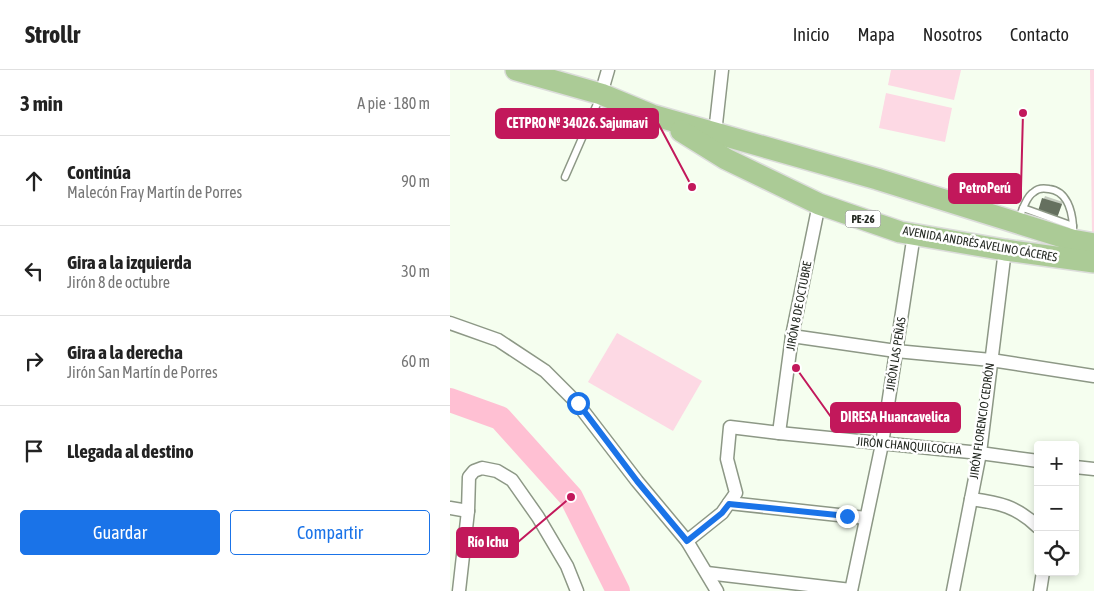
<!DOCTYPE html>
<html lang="es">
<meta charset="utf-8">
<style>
:root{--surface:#fff;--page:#f2f2f2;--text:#222;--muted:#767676;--line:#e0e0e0;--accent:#1a73e8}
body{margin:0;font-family:"Asap Condensed",sans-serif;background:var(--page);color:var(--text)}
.controls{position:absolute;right:15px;bottom:15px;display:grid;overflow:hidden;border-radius:5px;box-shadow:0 2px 8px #0003}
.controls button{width:45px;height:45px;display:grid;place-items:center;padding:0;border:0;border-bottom:1px solid var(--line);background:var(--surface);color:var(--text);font:25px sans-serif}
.stop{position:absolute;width:15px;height:15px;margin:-11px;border:4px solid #1a73e8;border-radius:50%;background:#fff}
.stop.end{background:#1a73e8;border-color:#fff;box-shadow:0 1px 5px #0008}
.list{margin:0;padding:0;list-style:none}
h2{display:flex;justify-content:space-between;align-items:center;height:65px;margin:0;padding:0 20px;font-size:21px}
h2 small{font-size:16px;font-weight:400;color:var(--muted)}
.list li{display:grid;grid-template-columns:32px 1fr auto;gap:15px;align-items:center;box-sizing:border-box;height:90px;padding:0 20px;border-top:1px solid var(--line)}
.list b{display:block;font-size:19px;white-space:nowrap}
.list p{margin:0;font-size:16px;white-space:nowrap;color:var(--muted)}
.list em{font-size:16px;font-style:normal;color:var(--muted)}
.actions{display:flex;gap:10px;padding:15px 20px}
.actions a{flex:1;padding:11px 0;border:1px solid var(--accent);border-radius:5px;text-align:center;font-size:18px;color:var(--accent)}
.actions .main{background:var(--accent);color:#fff}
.icon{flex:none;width:28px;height:28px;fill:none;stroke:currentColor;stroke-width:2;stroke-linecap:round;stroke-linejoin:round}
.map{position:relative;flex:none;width:644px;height:521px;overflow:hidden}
header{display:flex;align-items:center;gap:30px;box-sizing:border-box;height:70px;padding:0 25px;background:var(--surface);border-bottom:1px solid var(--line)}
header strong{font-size:24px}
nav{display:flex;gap:28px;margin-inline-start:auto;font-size:18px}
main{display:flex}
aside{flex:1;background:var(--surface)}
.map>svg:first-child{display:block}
</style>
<header>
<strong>Strollr</strong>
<nav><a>Inicio</a><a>Mapa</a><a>Nosotros</a><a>Contacto</a></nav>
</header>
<main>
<aside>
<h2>3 min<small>A pie · 180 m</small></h2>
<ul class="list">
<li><svg class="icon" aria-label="ahead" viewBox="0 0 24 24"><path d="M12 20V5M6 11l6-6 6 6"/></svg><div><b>Continúa</b><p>Malecón Fray Martín de Porres</p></div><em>90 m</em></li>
<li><svg class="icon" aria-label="left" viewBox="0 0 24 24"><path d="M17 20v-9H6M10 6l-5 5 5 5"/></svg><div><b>Gira a la izquierda</b><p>Jirón 8 de octubre</p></div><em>30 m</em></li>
<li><svg class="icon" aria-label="right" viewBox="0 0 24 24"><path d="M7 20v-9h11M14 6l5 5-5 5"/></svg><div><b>Gira a la derecha</b><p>Jirón San Martín de Porres</p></div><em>60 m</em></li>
<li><svg class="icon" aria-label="arrive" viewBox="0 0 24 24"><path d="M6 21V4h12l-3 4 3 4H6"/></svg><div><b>Llegada al destino</b></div></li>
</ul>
<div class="actions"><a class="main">Guardar</a><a>Compartir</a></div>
</aside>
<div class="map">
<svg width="644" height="521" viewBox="0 0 644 521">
<rect width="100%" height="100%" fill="#f5feef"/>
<g fill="#fdd9e4">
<path d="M 441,0 L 511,0 L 504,30 L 438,15 Z"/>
<path d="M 640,0 L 644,0 L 644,165 L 642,165 Z"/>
<path d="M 436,23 L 502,38 L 495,72 L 429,58 Z"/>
<path d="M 167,263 L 252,311 L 223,361 L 138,312 Z"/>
</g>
<path fill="#0003" d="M 595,126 L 613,132 L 607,147 L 589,141 Z"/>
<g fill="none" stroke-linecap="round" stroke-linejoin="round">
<path stroke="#ffc0d3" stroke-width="24" d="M 0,330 L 50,348 L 121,427 L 168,521"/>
</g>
<path fill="#65705f" d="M 592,128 L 612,134 L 607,148 L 588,141 Z"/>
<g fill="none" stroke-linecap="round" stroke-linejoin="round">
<g stroke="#8d9886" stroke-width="9">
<g id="service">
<path d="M 115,107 L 150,27"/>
<path d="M 573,138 C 576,132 578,125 584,122 C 588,118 594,118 599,119 C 617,121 622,141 623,156"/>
<path d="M 568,151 L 573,138 L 623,156 L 623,159"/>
</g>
</g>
<g stroke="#8d9886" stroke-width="15">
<g id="minor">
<path d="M 151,24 L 158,0"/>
<path d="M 265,63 L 272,0"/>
<path d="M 0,253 L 48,270 L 95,301 L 127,333 L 187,411 L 237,471 L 267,521"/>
<path d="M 342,266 L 446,281 L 541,290 L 644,306"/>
<path d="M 329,363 L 530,383 L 588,391"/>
<path d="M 625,397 L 644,399"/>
<path d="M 521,429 C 550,433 566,436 588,457"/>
<path d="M 279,433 L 416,448"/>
<path d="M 0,438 L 18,441"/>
<path d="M 237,471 L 272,443 L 286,423 L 277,389 L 280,357 L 329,363 L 342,266 L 369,134"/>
<path d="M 257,503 L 401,520"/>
<path d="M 9,521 L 18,441 L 19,407 L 24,401 L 32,398 L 47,401 L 62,410 L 88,447 L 117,496 L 127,521"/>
<path d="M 401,521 L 432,374 L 464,164"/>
<path d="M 503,521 L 530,383 L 555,180"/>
<path d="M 590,521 L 593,502"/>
</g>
</g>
<g stroke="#dcdddb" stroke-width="24">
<g id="trunk">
<path d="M 66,0 L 151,24 L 202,45 L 427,109 L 622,170 L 644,174"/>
<path d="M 231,61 L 276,89 L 369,134 L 450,162 L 555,180 L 644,192"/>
</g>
</g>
<use href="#service" stroke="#fff" stroke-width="6"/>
<use href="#minor" stroke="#fff" stroke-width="12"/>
<use href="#trunk" stroke="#abcb96" stroke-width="21"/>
</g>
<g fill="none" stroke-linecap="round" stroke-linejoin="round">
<path stroke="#1a73e8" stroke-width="6" d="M 128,333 L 187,411 L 237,471 L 272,443 L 279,434 L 397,446"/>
</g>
<g text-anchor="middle" stroke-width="5" stroke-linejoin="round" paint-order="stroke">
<rect fill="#fff" stroke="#656864" stroke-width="1" x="395.5" y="140.5" width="35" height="17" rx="4"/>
<g font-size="11" font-weight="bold" fill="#232821">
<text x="413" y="153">PE-26</text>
</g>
<g font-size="12" fill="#232821" stroke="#fff">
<text transform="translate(530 174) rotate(10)" y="4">AVENIDA ANDRÉS AVELINO CÁCERES</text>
<text transform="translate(349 236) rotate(-79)" y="4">JIRÓN 8 DE OCTUBRE</text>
<text transform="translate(446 284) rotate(-81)" y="4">JIRÓN LAS PEÑAS</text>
<text transform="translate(532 351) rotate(-82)" y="4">JIRÓN FLORENCIO CEDRÓN</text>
<text transform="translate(459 376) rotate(5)" y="4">JIRÓN CHANQUILCOCHA</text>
</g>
</g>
<path fill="none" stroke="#c2185b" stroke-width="2" d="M242 117L208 53M573 43L571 118M346 298L381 347M121 427L68 472"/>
<g fill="#c2185b" stroke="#fff" stroke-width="2">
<circle cx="242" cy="117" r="5"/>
<circle cx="573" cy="43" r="5"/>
<circle cx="346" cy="298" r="5"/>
<circle cx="121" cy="427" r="5"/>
</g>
<g fill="#c2185b" stroke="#c2185b" stroke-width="2">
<rect x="46" y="39" width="162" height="29" rx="5"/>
<rect x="499" y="104" width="72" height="29" rx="5"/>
<rect x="381" y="333" width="129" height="29" rx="5"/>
<rect x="7" y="458" width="61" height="29" rx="5"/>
</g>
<g font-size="14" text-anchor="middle" font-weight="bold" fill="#fff">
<text x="127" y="58">CETPRO № 34026. Sajumavi</text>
<text x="535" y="123">PetroPerú</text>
<text x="445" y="352">DIRESA Huancavelica</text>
<text x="38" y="477">Río Ichu</text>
</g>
</svg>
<div class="controls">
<button>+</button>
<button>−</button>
<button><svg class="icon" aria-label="locate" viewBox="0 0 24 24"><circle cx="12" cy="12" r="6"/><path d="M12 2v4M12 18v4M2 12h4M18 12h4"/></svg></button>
</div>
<div class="stop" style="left:128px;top:333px"></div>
<div class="stop end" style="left:397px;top:446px"></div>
</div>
</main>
